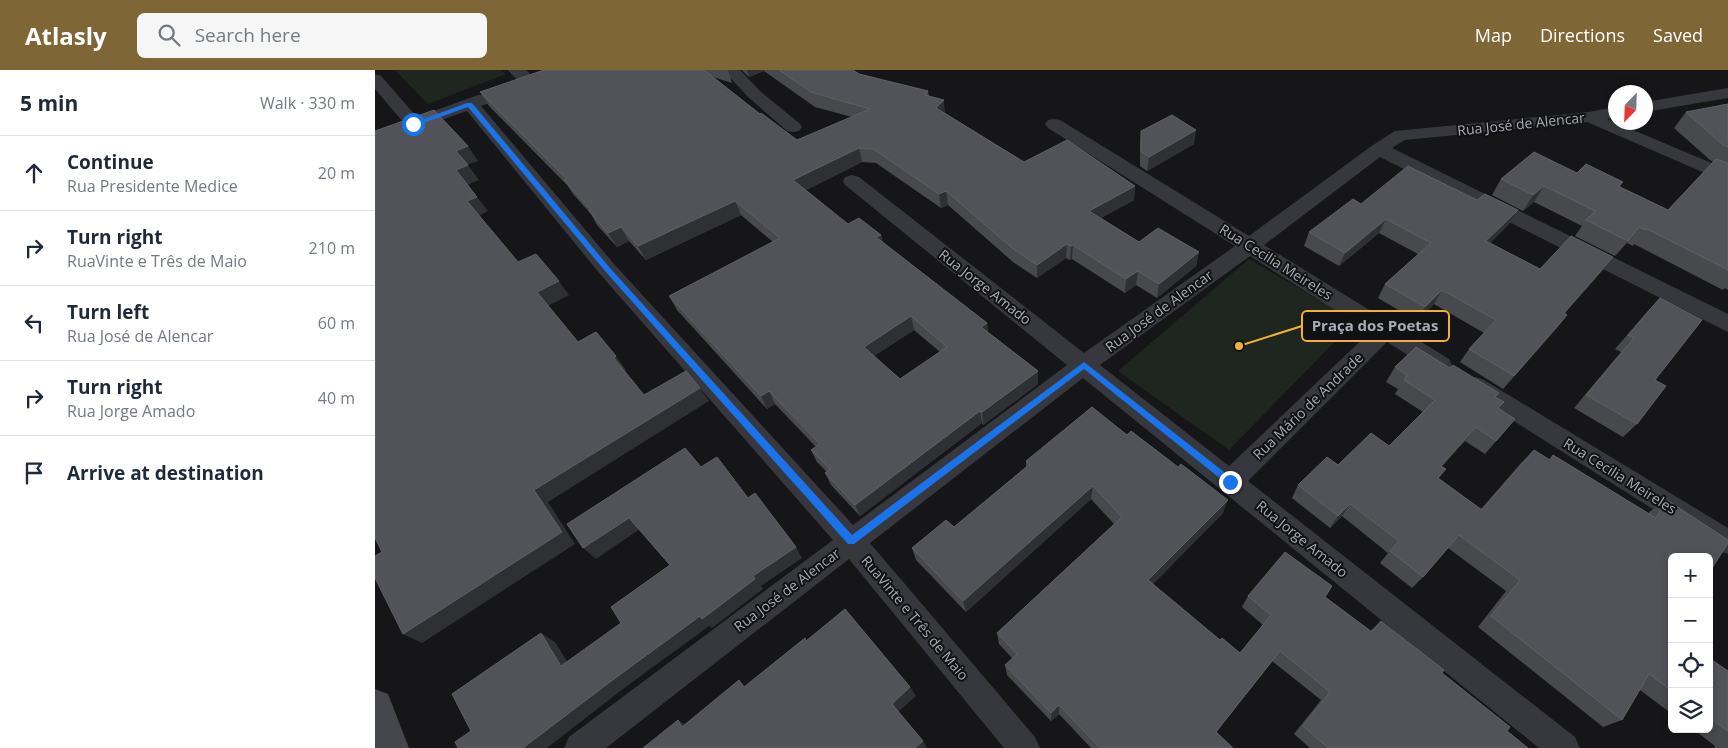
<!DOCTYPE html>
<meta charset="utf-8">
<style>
:root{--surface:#fff;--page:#f6f6f7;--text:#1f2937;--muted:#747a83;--line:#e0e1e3;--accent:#7e6636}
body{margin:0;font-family:"Open Sans",sans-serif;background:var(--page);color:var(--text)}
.controls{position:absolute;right:15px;bottom:15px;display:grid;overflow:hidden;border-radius:8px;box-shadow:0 2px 8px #0003}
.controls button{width:45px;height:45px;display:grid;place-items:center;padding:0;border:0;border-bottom:1px solid var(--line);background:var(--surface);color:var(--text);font:25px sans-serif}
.compass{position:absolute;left:1233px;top:15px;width:45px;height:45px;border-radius:50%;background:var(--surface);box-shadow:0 2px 8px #0003;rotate:203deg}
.stop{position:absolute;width:15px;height:15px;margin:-11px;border:4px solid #1a73e8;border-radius:50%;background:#fff}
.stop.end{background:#1a73e8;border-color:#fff;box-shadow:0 1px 5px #0008}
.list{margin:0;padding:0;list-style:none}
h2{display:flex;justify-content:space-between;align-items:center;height:65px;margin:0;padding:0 20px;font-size:21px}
h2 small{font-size:16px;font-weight:400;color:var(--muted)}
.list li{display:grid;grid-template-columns:32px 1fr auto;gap:15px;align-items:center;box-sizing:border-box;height:75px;padding:0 20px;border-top:1px solid var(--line)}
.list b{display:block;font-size:19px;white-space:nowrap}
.list p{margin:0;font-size:16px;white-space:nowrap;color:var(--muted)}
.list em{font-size:16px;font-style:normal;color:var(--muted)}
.icon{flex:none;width:28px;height:28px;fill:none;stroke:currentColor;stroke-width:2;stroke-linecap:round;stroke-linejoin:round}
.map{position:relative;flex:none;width:1353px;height:678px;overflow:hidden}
header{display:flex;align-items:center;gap:30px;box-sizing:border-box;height:70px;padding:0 25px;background:var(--accent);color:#fff}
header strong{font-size:24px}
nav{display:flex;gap:28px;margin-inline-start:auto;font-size:18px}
.search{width:350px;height:45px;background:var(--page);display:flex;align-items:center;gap:12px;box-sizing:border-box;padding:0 18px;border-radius:8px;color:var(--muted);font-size:19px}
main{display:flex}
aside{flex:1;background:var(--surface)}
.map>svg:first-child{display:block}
</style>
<header>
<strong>Atlasly</strong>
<div class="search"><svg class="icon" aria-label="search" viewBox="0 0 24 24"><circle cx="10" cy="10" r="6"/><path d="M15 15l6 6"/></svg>Search here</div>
<nav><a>Map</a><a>Directions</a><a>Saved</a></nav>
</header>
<main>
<aside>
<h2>5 min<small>Walk · 330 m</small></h2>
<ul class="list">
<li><svg class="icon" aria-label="ahead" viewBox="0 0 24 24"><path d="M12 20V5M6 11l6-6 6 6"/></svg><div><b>Continue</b><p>Rua Presidente Medice</p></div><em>20 m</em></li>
<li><svg class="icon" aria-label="right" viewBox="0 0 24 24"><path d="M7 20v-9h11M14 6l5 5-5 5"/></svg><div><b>Turn right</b><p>RuaVinte e Três de Maio</p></div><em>210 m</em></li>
<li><svg class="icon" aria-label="left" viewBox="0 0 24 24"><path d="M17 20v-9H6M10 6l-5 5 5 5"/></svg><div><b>Turn left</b><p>Rua José de Alencar</p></div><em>60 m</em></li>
<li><svg class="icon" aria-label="right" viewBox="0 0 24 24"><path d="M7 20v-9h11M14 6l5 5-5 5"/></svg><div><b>Turn right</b><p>Rua Jorge Amado</p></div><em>40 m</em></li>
<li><svg class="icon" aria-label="arrive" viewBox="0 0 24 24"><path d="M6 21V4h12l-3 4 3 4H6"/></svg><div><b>Arrive at destination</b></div></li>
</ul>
</aside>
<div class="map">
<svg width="1353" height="678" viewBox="0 0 1353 678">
<rect width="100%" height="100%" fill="#161618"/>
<g fill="#1e261f">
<path d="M 20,0 L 126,0 L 131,4 L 53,34 Z"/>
<path d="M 874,189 L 980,251 L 854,380 L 743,301 Z"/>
</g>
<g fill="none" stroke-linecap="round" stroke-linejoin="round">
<g fill="#37383d" fill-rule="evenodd">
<path d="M 133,0 L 151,0 L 165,13 L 163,16 C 151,19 140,9 133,0 Z"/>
<path d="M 348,0 L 365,0 L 385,21 L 424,53 L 427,57 L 424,61 L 418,62 L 412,61 L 373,27 Z"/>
<path d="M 0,4 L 6,6 L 42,47 L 103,25 L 115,25 L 117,29 L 115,33 L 106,36 L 239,194 L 478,455 L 692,295 L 470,115 L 468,111 L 470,107 L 477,105 L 484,107 L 709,283 L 860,176 L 673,58 L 670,54 L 673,50 L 679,49 L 685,50 L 874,166 L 998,75 L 1020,61 L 1214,42 L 1240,37 L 1240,47 L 1232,49 L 1353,100 L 1353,113 L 1212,52 L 1030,70 L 1017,78 L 1353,244 L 1353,262 L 1005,87 L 889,175 L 1074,289 L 1077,295 L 1074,301 L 1066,304 L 1058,301 L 1012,272 L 873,411 L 1200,667 L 1205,678 L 1164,678 L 708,308 L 495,473 L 660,667 L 665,678 L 629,678 L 474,489 L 231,678 L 189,678 L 194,667 L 458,470 L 225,204 L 92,41 L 0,73 L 0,62 L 28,52 L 0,19 ZM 875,186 L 995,262 L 854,396 L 725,295 Z"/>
<path d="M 1353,18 L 1353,28 L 1270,42 L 1270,32 Z"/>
<path d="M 1101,307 L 1109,310 L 1353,458 L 1353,484 L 1344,481 L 1093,322 L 1089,316 L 1093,310 Z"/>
</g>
<path fill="#45474d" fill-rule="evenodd" d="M 0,619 L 13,624 L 34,678 L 0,678 Z"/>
</g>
<g fill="#47494d" fill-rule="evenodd">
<path d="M 169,0 L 353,0 L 357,13 L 338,7 L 385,44 L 422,70 L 477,47 L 440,37 L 389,1 L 374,7 L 367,0 L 478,0 L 484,4 L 553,21 L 554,26 L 570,43 L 649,92 L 760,116 L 759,130 L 726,148 L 764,172 L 824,182 L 821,196 L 782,228 L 761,215 L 750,223 L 697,189 L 695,190 L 691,188 L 662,208 L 638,192 L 573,135 L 566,138 L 501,93 L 487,92 L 431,120 L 473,154 L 506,165 L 508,173 L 612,253 L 613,262 L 663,301 L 663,314 L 608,355 L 607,353 L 485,446 L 456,415 L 450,403 L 452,402 L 442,392 L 436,380 L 441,377 L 400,334 L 392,339 L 302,240 L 294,226 L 398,172 L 366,145 L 271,190 L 254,171 L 242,177 L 222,155 L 216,144 L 198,124 L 192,115 L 114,36 L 105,22 ZM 539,260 L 565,282 L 525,309 L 499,286 Z"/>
<path d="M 1353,34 L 1353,220 L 1350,218 L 1348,220 L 1259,174 L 1258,176 L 1252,173 L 1240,186 L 1200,166 L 1207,156 L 1159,132 L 1148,141 L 1117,125 L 1126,109 L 1202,103 L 1248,112 L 1245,117 L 1293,140 L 1338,92 L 1335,90 L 1299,58 L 1311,42 Z"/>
<path d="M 766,61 L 819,74 L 772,101 L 765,96 L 765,76 Z"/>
<path d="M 1102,130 L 1143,140 L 1134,154 L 1115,173 L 1165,199 L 1227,201 L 1190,243 L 1192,245 L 1182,258 L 1128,319 L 1085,292 L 1094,279 L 1109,263 L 1059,234 L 1042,251 L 1003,228 L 1010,214 L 1043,184 L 1004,163 L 964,196 L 929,176 L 934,162 L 986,134 Z"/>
<path d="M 1285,228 L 1280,310 L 1262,354 L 1248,367 L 1199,338 L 1246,282 L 1240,279 L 1272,242 Z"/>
<path d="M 1020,297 L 1120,327 L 1124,339 L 1140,349 L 1110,384 L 1090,371 L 1067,396 L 1063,409 L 1106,439 L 1146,393 L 1159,380 L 1174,390 L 1178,385 L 1274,444 L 1274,442 L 1292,430 L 1297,487 L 1297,644 L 1265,620 L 1247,650 L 1228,657 L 1103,557 L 1131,521 L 1073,478 L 1048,507 L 1037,518 L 1005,493 L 1013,483 L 967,446 L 955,458 L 917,428 L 923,415 L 963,395 L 1014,376 L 1048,342 L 1020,324 L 1023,319 L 1011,312 Z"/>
<path d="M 651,391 L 848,443 L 778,514 L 845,570 L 865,583 L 888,555 L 867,537 L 873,526 L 950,527 L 995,561 L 1006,551 L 1067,603 L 1132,661 L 1153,678 L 935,678 L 919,664 L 946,630 L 897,591 L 841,662 L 858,678 L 716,678 L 684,644 L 676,651 L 632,605 L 630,595 L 638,589 L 624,574 L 622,563 L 739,454 L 716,429 L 591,542 L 541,490 L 537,478 L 579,457 L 651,397 Z"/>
<path d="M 1334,588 L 1353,601 L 1353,678 L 1339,678 L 1340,676 L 1318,659 L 1334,659 Z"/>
</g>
<g fill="#2f3033">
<path d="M 372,0 L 389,0 L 389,1 L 374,7 Z"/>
<path d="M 569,30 L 570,44 L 561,38 Z"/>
<path d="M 821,60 L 819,74 L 772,101 L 774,87 Z"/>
<path d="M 93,76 L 103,91 L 92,95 L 81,81 Z"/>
<path d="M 484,78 L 487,92 L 423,124 L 418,110 Z"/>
<path d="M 93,95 L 104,110 L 92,115 L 81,100 Z"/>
<path d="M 760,116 L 759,130 L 713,155 L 714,141 Z"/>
<path d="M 1169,116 L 1159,132 L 1148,141 L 1158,125 Z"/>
<path d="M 571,121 L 573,135 L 566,138 L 564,124 Z"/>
<path d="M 102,127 L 113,141 L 104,146 L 92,131 Z"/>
<path d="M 360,131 L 366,145 L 271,190 L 263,176 Z"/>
<path d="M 1143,140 L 1134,154 L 1103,185 L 1111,171 Z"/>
<path d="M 1011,149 L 1004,163 L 964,196 L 970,183 Z"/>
<path d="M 246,157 L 254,171 L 242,177 L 233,163 Z"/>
<path d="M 1264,157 L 1252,173 L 1240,186 L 1253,171 Z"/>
<path d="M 506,165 L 509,179 L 501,167 Z"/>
<path d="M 692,174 L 691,188 L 662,208 L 662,195 Z"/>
<path d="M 698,175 L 697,189 L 695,190 L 696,176 Z"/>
<path d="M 824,182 L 821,196 L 782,228 L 784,214 Z"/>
<path d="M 1238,187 L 1227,201 L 1178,256 L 1189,243 Z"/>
<path d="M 763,201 L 761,215 L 750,223 L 751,209 Z"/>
<path d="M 184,211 L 194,225 L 173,236 L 162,222 Z"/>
<path d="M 1067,220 L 1059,234 L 1042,251 L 1050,237 Z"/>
<path d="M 1192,245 L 1182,258 L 1128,319 L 1139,306 Z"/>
<path d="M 536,246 L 539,260 L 493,290 L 489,277 Z"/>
<path d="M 612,253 L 614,266 L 606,257 Z"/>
<path d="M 241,286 L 251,300 L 249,301 L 239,288 Z"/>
<path d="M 663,301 L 663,314 L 608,355 L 607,342 Z"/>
<path d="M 325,318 L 334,331 L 173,432 L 200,474 L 47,573 L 28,564 L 159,420 Z"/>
<path d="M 394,321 L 400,334 L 392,339 L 386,326 Z"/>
<path d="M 605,341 L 607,353 L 485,446 L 480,435 Z"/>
<path d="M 1101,357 L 1090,371 L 1056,409 L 1066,396 Z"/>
<path d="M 718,416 L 716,429 L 591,542 L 588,531 Z"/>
<path d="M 853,430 L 848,443 L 770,522 L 773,510 Z"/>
<path d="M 975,434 L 967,446 L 955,458 L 963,446 Z"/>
<path d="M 254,448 L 265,459 L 221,489 L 208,478 Z"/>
<path d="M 421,477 L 427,488 L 386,516 L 388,519 L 337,558 L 334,556 L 248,619 L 172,678 L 148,678 L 235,612 L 378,506 Z"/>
<path d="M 166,563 L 180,572 L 200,604 L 186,596 Z"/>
<path d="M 535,617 L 541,626 L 522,643 L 517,634 Z"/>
<path d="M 684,635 L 684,644 L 676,651 L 676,643 Z"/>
<path d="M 303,650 L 317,659 L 307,657 Z"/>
<path d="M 548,671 L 552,678 L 540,678 Z"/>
</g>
<g fill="#525359" stroke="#5f6168" fill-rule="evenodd">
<path d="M 169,0 L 329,0 L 385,44 L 386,43 L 422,70 L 495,39 L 436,22 L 404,0 L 478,0 L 484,4 L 553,21 L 550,25 L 569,30 L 561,38 L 649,92 L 692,70 L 760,116 L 714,141 L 764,172 L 783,158 L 824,182 L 784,214 L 763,201 L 751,209 L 698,175 L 696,176 L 692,174 L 662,195 L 637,178 L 571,121 L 564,124 L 498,79 L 484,78 L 418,110 L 473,154 L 484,148 L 506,165 L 501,167 L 612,253 L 606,257 L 663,301 L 607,342 L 605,341 L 480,435 L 450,403 L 455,399 L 436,380 L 445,374 L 394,321 L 386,326 L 294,226 L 405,168 L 360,131 L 263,176 L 246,157 L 233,163 L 214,141 L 216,140 L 189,110 L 192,109 L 105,22 ZM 536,246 L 572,277 L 525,309 L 489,277 Z"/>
<path d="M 1353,34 L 1353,77 L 1348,75 L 1311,42 Z"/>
<path d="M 59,40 L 93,76 L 81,81 L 93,95 L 81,100 L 102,127 L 92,131 L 143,192 L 161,184 L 184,211 L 162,222 L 203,272 L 221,262 L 241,286 L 239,288 L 269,325 L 311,301 L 325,318 L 159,420 L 187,462 L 28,564 L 0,508 L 0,486 L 7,482 L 0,468 L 0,61 Z"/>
<path d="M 797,45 L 821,60 L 774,87 L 766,82 L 766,61 Z"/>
<path d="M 1159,82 L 1202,103 L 1211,94 L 1248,112 L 1243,116 L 1293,140 L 1341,89 L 1353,93 L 1353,200 L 1272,159 L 1271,160 L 1264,157 L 1253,171 L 1211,150 L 1220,141 L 1169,116 L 1158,125 L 1126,109 Z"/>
<path d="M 1033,96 L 1102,130 L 1110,124 L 1143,140 L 1111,171 L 1165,199 L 1196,166 L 1238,187 L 1189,243 L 1192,245 L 1139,306 L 1094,279 L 1121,250 L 1067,220 L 1050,237 L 1010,214 L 1056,173 L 1011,149 L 970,183 L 934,162 L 978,129 L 986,134 Z"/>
<path d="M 1285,228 L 1327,250 L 1280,310 L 1291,316 L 1262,354 L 1211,325 L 1259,268 L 1253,265 Z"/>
<path d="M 1041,277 L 1075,298 L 1078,295 L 1124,323 L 1120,327 L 1129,332 L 1123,338 L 1140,349 L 1121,371 L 1101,357 L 1066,396 L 1071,399 L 1063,408 L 1107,440 L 1159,380 L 1175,390 L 1178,385 L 1281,448 L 1292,430 L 1353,470 L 1353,473 L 1334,503 L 1334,487 L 1297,487 L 1297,621 L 1274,604 L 1247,650 L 1116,546 L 1145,510 L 1084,465 L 1048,507 L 1015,481 L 1024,471 L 975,434 L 963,446 L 923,415 L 952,387 L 963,395 L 996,363 L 1014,376 L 1060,330 L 1029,310 L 1032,305 L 1020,297 Z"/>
<path d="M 717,337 L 752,365 L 756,361 L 803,397 L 806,394 L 853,430 L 773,510 L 845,570 L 847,568 L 865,583 L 896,545 L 873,526 L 910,482 L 957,516 L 950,527 L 997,562 L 1006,551 L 1069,600 L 1067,603 L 1135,657 L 1132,661 L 1153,678 L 953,678 L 928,656 L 955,622 L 905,581 L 841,662 L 858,678 L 725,678 L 684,635 L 676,643 L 630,595 L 642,584 L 622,563 L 747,447 L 718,416 L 588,531 L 537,478 L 571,450 L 579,457 L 655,394 L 651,391 Z"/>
<path d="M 310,378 L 326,397 L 342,387 L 373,428 L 380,423 L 421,477 L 378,506 L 380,509 L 327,549 L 325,546 L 235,612 L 148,678 L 83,678 L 80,672 L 96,661 L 77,624 L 166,563 L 186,596 L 246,553 L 236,537 L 295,495 L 254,448 L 208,478 L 192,454 Z"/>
<path d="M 470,539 L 535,617 L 517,634 L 548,671 L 540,678 L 268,678 L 303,650 L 307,657 L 364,610 L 369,617 L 430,568 L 431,571 Z"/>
<path d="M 1334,588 L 1353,601 L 1353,661 L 1334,648 Z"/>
</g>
<path fill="#1a73e8" d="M 92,33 L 97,33 L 235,198 L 477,465 L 709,292 L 858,409 L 858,414 L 852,414 L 709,299 L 479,474 L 473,474 L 230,201 L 93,37 L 40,56 L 35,54 Z"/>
<g text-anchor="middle" stroke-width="4" stroke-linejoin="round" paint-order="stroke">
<g font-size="14" fill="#a8adb8" stroke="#111113">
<text transform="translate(1146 54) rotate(-6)" y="5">Rua José de Alencar</text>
<text transform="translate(901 192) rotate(32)" y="5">Rua Cecilia Meireles</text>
<text transform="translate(610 217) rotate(38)" y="5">Rua Jorge Amado</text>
<text transform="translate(784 241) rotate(-36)" y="5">Rua José de Alencar</text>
<text transform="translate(933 336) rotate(-44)" y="5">Rua Mário de Andrade</text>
<text transform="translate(1245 406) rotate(32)" y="5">Rua Cecilia Meireles</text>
<text transform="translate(927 469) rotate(39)" y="5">Rua Jorge Amado</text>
<text transform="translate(412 520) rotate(-37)" y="5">Rua José de Alencar</text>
<text transform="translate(540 548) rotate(50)" y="5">RuaVinte e Três de Maio</text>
</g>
</g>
<path fill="none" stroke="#f2b134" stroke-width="2" d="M864 276L927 256"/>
<circle fill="#f2b134" stroke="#111113" stroke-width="2" cx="864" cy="276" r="5"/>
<rect fill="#111113" stroke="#f2b134" stroke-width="2" x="927" y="241" width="147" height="30" rx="5"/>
<g font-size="15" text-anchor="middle" font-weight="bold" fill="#a8adb8">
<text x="1000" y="261">Praça dos Poetas</text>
</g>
</svg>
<div class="controls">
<button>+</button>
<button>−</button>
<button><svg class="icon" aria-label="locate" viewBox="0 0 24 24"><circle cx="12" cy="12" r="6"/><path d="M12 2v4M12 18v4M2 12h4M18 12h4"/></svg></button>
<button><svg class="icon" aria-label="layers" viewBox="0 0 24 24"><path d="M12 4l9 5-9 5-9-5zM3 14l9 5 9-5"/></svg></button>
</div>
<svg class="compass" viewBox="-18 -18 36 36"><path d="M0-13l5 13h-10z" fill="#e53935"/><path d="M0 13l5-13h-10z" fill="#747a83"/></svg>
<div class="stop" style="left:38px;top:54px"></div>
<div class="stop end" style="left:855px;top:412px"></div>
</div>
</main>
